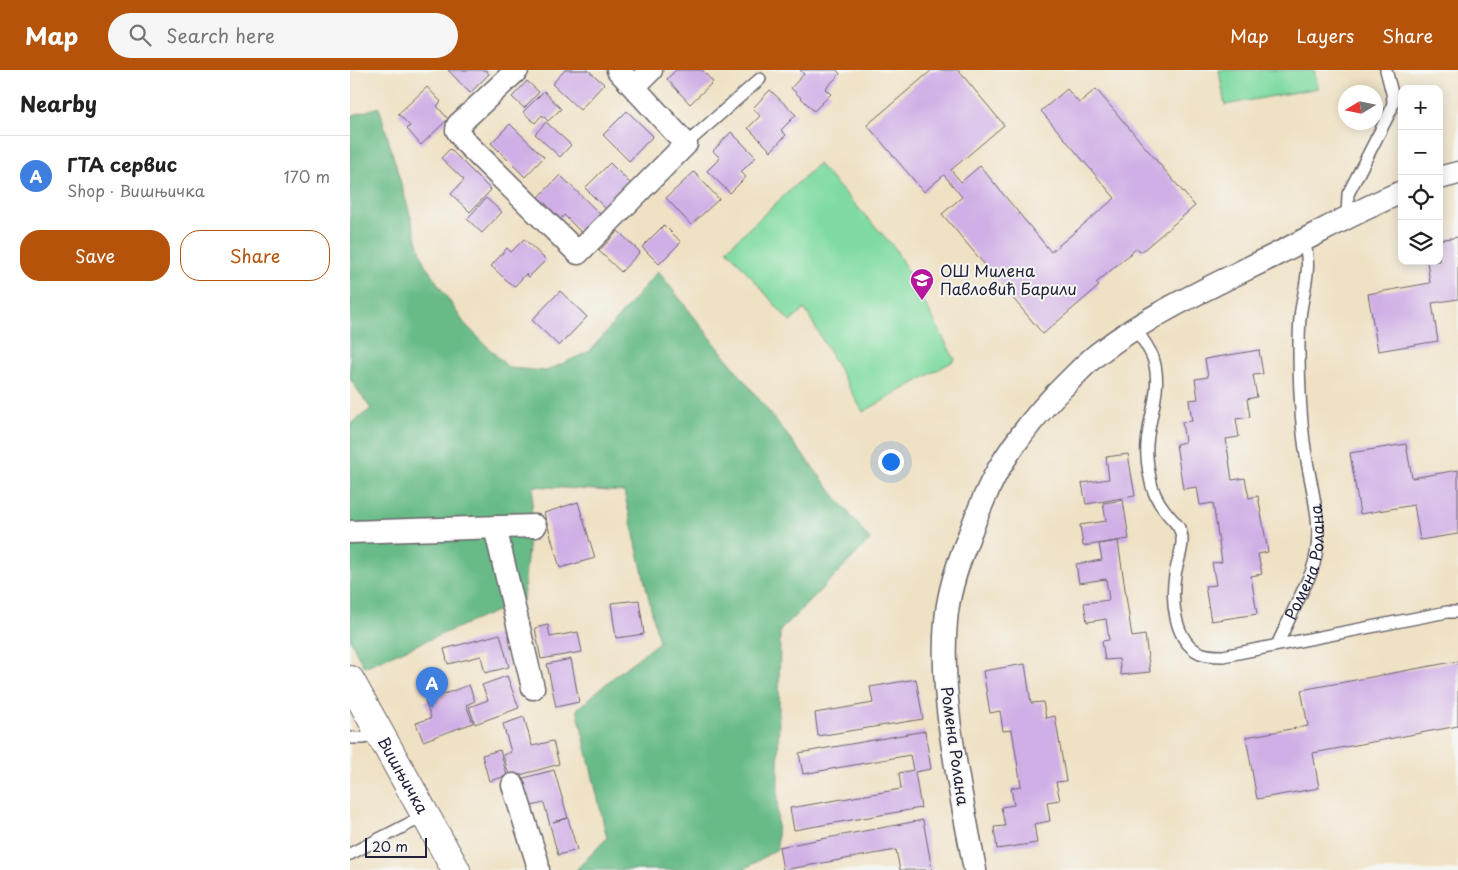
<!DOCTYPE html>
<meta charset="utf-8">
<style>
:root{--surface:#fff;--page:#f6f6f6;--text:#222;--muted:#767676;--line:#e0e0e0;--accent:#b45309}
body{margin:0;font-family:"Playpen Sans",sans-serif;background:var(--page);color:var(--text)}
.controls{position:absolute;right:15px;top:15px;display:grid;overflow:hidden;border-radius:10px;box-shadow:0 2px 12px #0003}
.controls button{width:45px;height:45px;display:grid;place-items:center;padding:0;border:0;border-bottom:1px solid var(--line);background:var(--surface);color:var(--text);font:25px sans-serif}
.compass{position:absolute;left:988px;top:15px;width:45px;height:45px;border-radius:50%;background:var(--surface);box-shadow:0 2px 12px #0003;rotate:260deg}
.scale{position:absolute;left:15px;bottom:12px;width:62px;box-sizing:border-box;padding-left:5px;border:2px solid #22223b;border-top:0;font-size:14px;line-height:18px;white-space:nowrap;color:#22223b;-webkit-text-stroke:4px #f6f6f2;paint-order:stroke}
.you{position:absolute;left:540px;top:391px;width:18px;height:18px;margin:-12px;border:4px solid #fff;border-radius:50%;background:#1a73e8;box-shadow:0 0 0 8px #1a73e833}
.badge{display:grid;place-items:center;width:32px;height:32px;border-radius:50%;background:var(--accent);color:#fff;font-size:16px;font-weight:700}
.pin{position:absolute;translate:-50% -41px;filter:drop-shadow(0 1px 2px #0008)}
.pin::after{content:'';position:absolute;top:26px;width:18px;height:15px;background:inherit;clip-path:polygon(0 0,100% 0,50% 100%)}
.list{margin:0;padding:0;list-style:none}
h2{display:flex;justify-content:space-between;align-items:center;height:65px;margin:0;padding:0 20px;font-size:21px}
h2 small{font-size:16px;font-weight:400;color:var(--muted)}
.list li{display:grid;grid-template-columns:32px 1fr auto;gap:15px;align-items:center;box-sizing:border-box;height:80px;padding:0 20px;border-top:1px solid var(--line)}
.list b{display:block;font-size:19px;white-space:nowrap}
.list p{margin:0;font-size:16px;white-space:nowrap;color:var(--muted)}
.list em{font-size:16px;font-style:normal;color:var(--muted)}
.actions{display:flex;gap:10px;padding:15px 20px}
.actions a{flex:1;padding:11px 0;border:1px solid var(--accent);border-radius:20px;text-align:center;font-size:18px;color:var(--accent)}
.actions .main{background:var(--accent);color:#fff}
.icon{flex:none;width:28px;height:28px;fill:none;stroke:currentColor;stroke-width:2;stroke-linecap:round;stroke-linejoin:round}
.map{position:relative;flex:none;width:1108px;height:800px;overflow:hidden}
header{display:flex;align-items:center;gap:30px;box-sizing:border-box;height:70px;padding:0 25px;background:var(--accent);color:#fff}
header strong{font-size:24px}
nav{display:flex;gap:28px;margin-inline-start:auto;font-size:18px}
.search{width:350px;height:45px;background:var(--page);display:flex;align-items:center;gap:12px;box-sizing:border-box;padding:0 18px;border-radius:28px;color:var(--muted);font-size:19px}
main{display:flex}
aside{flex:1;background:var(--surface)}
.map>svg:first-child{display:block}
</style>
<header>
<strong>Map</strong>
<div class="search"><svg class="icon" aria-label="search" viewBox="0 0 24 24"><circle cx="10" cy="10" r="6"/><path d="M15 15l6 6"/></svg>Search here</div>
<nav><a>Map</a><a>Layers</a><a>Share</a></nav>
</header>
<main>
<aside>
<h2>Nearby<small></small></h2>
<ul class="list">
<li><span class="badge" style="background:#3f7fe0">A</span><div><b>ГТА сервис</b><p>Shop · Вишњичка</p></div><em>170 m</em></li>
</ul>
<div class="actions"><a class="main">Save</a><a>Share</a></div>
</aside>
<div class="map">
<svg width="1108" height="800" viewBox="0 0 1108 800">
<rect width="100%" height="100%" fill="#f6f6f2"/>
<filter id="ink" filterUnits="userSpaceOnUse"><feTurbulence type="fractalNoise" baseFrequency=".02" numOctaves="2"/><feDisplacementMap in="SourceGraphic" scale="10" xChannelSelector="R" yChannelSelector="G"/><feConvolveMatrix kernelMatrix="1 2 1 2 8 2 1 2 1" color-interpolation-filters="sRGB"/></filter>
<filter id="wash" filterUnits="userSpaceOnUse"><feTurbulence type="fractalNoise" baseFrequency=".0096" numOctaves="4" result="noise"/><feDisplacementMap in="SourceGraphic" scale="20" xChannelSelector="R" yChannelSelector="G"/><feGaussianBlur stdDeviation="1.12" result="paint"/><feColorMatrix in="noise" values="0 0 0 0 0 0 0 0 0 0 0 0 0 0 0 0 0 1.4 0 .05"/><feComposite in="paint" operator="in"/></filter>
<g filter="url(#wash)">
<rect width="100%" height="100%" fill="#efe1c4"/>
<g fill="#80dba1" stroke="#517e6e">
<path d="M 869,0 L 964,0 L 968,18 L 875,35 Z"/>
<path d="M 468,94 L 545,178 L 605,290 L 513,342 L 455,239 L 440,252 L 377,179 Z"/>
</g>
<path fill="#68bb87" stroke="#456e61" d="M 29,37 L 74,193 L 114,253 L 159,298 L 196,301 L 240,281 L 308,201 L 520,470 L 430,561 L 427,779 L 393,800 L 226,800 L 257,768 L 227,639 L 266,605 L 309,572 L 274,422 L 184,416 L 173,530 L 14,597 L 0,569 L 0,354 L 21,339 L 0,309 L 0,46 Z"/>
<g id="blocks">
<g fill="#d0afe6">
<path d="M 98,0 L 136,0 L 139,4 L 120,23 Z"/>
<path d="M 215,0 L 238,0 L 254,14 L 230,40 L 202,14 Z"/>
<path d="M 326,0 L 352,0 L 363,12 L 340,34 L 317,9 Z"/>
<path d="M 450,0 L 487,0 L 490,4 L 475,19 L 481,24 L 464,41 L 441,18 L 454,4 Z"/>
<path d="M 582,0 L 608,0 L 654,55 L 601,100 L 611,112 L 630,96 L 701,182 L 765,128 L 691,41 L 717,19 L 729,33 L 746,19 L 845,136 L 791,182 L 787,178 L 746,213 L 749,216 L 693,264 L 592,144 L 612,127 L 594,105 L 574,122 L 517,55 Z"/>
<path d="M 177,11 L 189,22 L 174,38 L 162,27 Z"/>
<path d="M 77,17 L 91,32 L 87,36 L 98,49 L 71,75 L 57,59 L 60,56 L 48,44 Z"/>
<path d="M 420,20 L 446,45 L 431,60 L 436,65 L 421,81 L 398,58 L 410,46 L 403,38 Z"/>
<path d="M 194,21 L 211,39 L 198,51 L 192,45 L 185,53 L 173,42 Z"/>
<path d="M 277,41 L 303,66 L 279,91 L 253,65 Z"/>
<path d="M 196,52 L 221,75 L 210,87 L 185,64 Z"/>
<path d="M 160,54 L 194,87 L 175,107 L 141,73 Z"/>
<path d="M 381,62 L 406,87 L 391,102 L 396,107 L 380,123 L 357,101 L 370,88 L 363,81 Z"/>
<path d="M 100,79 L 141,120 L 120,142 L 101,124 L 114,110 L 91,88 Z"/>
<path d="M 260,93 L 281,114 L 256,139 L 235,118 Z"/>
<path d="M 344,102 L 369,129 L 341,155 L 316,128 Z"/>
<path d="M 210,105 L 250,144 L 232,163 L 214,145 L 209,151 L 187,129 Z"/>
<path d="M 136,128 L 152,142 L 132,163 L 117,149 Z"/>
<path d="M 314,155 L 331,172 L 309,194 L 292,177 Z"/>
<path d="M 268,161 L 290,182 L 271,202 L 249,181 Z"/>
<path d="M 1108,167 L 1108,229 L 1082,233 L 1088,271 L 1028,281 L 1018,224 L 1080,213 L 1077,191 L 1089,191 L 1089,170 Z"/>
<path d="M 174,169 L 196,190 L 179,207 L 176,204 L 164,217 L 141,196 L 157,178 L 161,182 Z"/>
<path d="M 210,221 L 237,247 L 209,276 L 182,250 Z"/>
<path d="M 909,280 L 913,304 L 903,305 L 907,327 L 897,329 L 900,347 L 886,349 L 889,367 L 876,369 L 882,410 L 895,408 L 899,428 L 908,426 L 918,482 L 908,484 L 912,504 L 901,506 L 907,544 L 861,551 L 855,516 L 866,515 L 862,493 L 872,492 L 863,433 L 850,435 L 847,417 L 833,419 L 826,374 L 835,372 L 832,352 L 842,351 L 839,330 L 848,329 L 845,309 L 858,307 L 855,289 Z"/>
<path d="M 1056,374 L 1062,408 L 1108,400 L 1108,464 L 1070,470 L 1064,435 L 1010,444 L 1000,383 Z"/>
<path d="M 778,384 L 785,426 L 736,434 L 732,413 L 759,409 L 756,387 Z"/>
<path d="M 773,430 L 779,469 L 733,476 L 730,455 L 756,451 L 753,433 Z"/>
<path d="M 228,432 L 245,488 L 210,498 L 194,443 Z"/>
<path d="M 768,471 L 782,567 L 795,565 L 800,602 L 771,605 L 769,589 L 755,590 L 752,571 L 759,570 L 756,549 L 737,552 L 734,533 L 759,530 L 756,509 L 729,513 L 726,494 L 752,490 L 749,474 Z"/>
<path d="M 289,530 L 294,564 L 266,568 L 261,533 Z"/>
<path d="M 198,555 L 200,567 L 228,562 L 232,582 L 191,589 L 185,558 Z"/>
<path d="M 150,564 L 159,597 L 135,603 L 131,586 L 98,594 L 94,579 Z"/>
<path d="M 221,589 L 229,632 L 206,637 L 197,594 Z"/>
<path d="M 1108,591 L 1108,656 L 963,683 L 969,718 L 907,729 L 896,667 L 958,656 L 951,620 Z"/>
<path d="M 675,594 L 681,633 L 693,632 L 696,648 L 705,646 L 716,711 L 706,712 L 710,730 L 697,732 L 700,751 L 684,754 L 687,773 L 647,779 L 644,757 L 655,756 L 651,737 L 664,735 L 661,718 L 671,716 L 662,660 L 653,661 L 650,641 L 640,643 L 633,601 Z"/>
<path d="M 157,606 L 169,638 L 125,654 L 119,637 L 138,630 L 132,615 Z"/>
<path d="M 566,609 L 573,649 L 468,666 L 465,643 L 523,633 L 520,617 Z"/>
<path d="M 119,615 L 125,631 L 116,635 L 123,653 L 73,671 L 66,653 L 81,648 L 75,631 Z"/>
<path d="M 174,647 L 182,676 L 203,671 L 209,694 L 160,708 L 153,685 L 161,682 L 153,654 Z"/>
<path d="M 575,661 L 581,699 L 565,702 L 571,738 L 444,760 L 440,738 L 551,719 L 549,703 L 563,700 L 560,685 L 453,704 L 449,683 Z"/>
<path d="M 150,680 L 157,706 L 139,711 L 132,685 Z"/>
<path d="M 204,700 L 218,748 L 203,752 L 218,748 L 227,780 L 208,785 L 194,733 L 177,737 L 170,709 Z"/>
<path d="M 573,750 L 582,800 L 550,800 L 546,780 L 433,800 L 429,777 Z"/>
</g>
</g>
</g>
<g filter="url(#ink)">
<use href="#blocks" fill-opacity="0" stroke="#6a656b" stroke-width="1"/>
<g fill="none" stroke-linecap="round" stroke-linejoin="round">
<g stroke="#6a656b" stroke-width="14">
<g id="lane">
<path d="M 336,74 L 410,9"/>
<path d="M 997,147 L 998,124 L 1041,40 L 1043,32 L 1042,23 L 1036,0"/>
<path d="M 785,259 C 792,268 799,278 803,288 C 813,318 799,345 797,374 C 796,385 798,398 800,408 C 802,422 808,432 816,442 C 823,451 831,456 832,468 C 833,480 827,492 825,505 C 821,530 824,571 850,583 C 857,586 865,586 873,586 L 1097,542 L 1108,542"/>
<path id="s1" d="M 927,575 L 961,503 C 977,460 961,422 955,379 C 950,345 949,310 949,276 C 949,262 949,248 952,234 C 956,211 961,195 954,171"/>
<path d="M 0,668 L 14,668 L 28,660"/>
<path d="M 0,784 L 76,745"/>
</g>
</g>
<g stroke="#6a656b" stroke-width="25">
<g id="street">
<path d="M 167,0 L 108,55 L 107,60 L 115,72 L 228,183 L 336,74 L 268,0"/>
<path d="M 284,17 L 301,0"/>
<path d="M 1089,108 L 1108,103"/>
<path d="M 145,457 L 183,618"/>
<path d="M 0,462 L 185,456"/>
<path d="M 163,715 L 187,791 L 188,800"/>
<path d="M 625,800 C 611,722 589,630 596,551 C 598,524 607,496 617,471 C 626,447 635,423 648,400 C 667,368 692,337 719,311 C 730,300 740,289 753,280 C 805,241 867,214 925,185 C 967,164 1008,140 1052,122"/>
</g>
</g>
<g stroke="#6a656b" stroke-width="30">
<g id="secondary">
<path id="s2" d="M 0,610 L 106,800"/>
</g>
</g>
<use href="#lane" stroke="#fff" stroke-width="11"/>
<use href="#street" stroke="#fff" stroke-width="22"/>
<use href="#secondary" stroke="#fff" stroke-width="28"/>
</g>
</g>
<defs>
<g id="school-pin" transform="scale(1.25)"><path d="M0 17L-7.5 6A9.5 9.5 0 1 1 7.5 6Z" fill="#b5179e" stroke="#f6f6f2"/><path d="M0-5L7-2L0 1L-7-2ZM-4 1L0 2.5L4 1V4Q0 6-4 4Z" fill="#fff"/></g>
</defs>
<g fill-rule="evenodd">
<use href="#school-pin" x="572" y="210"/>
</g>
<g text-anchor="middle" stroke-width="4" stroke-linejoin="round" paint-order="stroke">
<g font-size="16" fill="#22223b" stroke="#f6f6f2" text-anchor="start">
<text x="590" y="207">ОШ Милена<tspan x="590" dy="18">Павловић Барили</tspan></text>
</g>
<g font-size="16" fill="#22223b" stroke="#f6f6f2">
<text dy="6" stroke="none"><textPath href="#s1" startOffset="89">Ромена Ролана</textPath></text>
<text transform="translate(605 676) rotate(82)" y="6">Ромена Ролана</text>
<text dy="6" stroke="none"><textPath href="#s2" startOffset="109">Вишњичка</textPath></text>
</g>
</g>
</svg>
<div class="controls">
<button>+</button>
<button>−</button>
<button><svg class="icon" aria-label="locate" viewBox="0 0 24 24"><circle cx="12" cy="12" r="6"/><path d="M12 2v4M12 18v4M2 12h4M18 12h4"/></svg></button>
<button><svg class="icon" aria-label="layers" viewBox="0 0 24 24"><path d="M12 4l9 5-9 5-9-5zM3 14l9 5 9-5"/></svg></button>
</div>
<svg class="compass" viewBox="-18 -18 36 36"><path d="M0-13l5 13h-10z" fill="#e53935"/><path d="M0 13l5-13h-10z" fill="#767676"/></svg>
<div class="scale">20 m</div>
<div class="you"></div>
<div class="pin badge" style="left:82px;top:638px;background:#3f7fe0">A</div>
</div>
</main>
